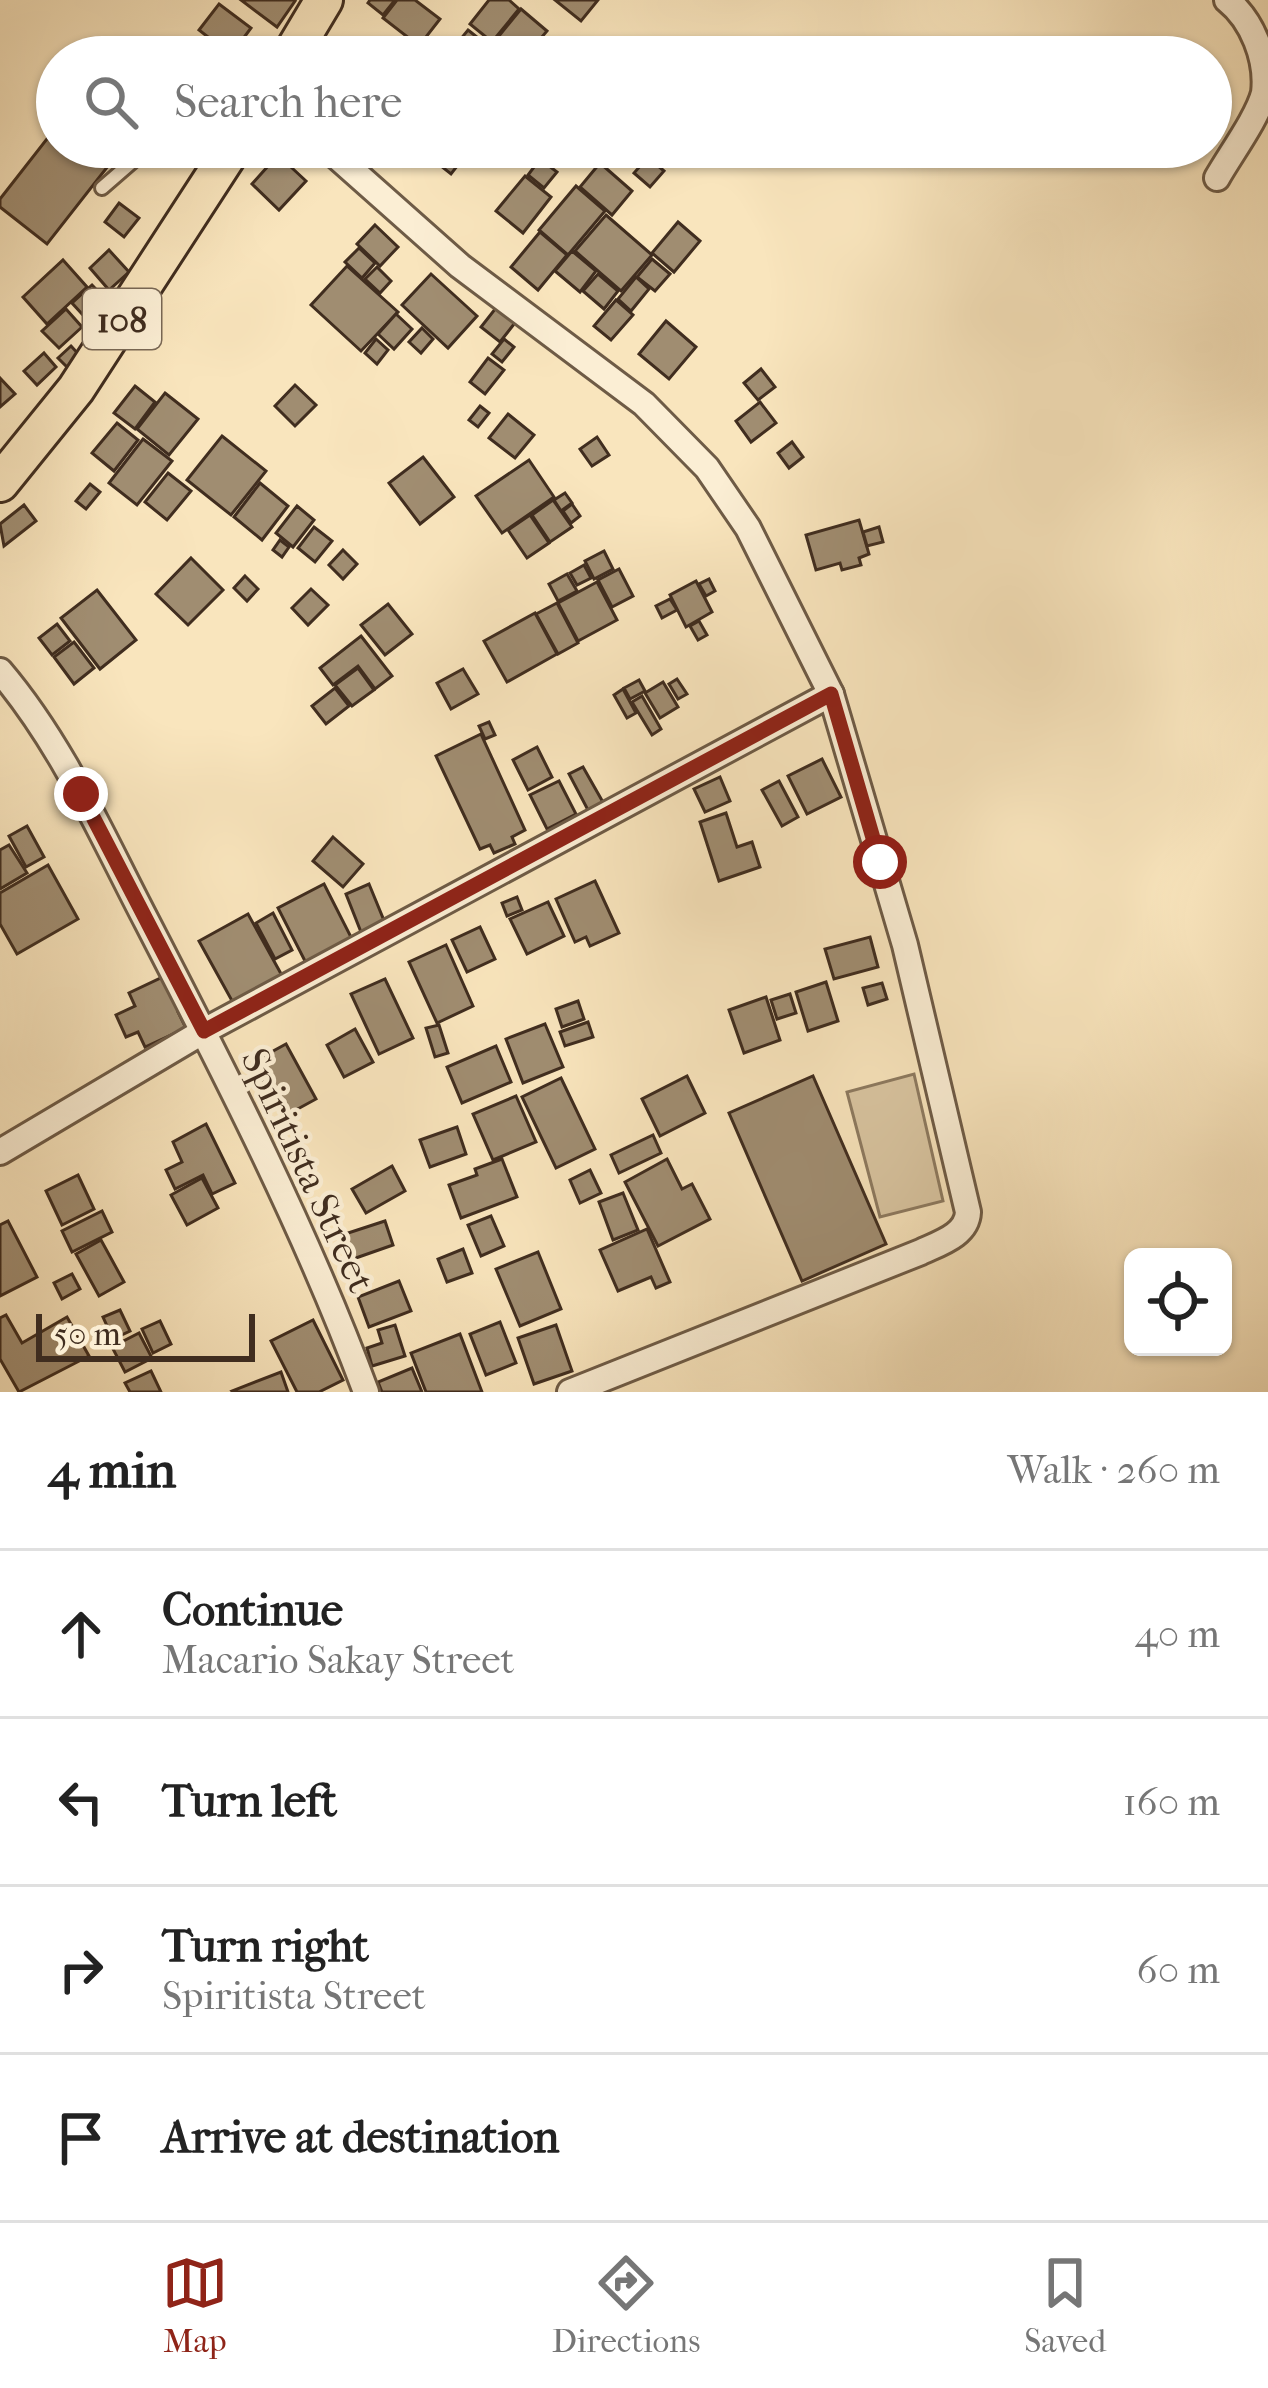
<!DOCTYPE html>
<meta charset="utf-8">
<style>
:root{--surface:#fff;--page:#f6f6f6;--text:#222;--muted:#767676;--line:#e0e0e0;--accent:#8f2418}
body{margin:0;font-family:"IM FELL French Canon",serif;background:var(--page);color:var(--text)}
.controls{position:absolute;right:36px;bottom:36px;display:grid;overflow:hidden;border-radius:18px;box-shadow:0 3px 9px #0004}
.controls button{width:108px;height:108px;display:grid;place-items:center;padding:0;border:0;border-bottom:3px solid var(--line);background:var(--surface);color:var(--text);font:60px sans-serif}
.scale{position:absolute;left:36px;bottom:30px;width:219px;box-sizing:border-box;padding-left:12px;border:6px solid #402d1f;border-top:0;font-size:33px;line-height:42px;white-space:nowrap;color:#402d1f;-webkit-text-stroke:9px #fbeed4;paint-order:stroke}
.stop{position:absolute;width:36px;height:36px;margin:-27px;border:9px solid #8f2418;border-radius:50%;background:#fff}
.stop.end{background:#8f2418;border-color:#fff;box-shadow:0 3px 12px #0008}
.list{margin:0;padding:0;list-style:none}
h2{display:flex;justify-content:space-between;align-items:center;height:156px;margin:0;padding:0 48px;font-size:51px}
h2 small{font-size:39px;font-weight:400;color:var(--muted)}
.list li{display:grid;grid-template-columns:78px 1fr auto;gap:36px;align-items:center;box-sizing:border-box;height:168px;padding:0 48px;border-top:3px solid var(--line)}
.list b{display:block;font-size:45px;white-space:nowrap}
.list p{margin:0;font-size:39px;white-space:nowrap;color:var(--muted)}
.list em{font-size:39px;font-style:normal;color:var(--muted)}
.icon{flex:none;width:66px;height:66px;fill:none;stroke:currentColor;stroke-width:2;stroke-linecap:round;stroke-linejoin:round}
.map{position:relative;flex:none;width:1268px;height:1392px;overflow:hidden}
.search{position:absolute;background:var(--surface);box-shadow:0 3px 9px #0004;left:36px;right:36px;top:36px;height:132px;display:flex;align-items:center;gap:30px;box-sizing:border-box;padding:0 42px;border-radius:66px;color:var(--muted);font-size:45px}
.sheet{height:828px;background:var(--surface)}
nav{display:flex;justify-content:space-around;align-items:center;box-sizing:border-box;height:168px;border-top:3px solid var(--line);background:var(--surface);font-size:33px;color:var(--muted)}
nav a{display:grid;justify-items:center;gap:6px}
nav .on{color:var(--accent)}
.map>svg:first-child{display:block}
</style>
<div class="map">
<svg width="1268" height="1392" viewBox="0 0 1268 1392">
<rect width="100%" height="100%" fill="#f9e5bd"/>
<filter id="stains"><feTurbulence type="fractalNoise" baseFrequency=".00167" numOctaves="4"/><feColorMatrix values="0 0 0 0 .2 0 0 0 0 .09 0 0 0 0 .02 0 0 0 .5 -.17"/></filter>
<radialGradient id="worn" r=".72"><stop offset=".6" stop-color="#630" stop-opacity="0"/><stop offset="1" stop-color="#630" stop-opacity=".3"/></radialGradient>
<path fill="#dac6a2" stroke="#8d7a60" stroke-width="3" d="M 914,1074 L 943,1201 L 880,1217 L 847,1092 Z"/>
<g fill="#a08d71" stroke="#402d1f" stroke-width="3">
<path d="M 241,0 L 293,0 L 295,1 L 277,27 Z"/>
<path d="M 370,0 L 395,0 L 383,15 L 368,3 Z"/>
<path d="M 397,0 L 415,0 L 440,19 L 419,46 L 383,18 Z"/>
<path d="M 489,0 L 509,0 L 519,9 L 492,42 L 470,24 Z"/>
<path d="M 555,0 L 598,0 L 581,21 Z"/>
<path d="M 219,4 L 251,28 L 231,55 L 199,30 Z"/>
<path d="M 521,9 L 547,31 L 525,57 L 511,57 L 494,42 Z"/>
<path d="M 468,30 L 502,57 L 446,57 Z"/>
<path d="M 262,42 L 281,57 L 250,57 Z"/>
<path d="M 57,126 L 57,147 L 123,147 L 47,244 L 0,207 L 0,199 Z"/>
<path d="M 417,147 L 472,147 L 451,174 Z"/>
<path d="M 278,155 L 306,181 L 279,210 L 252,184 Z"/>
<path d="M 648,157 L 664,171 L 650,187 L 634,173 Z"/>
<path d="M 540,159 L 557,172 L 544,188 L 528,175 Z"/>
<path d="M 600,163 L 632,191 L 612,215 L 580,187 Z"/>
<path d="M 525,176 L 551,197 L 523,233 L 496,211 Z"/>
<path d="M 576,186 L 605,211 L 568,255 L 539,230 Z"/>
<path d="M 119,203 L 139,218 L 124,237 L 105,222 Z"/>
<path d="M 606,215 L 652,255 L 621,291 L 575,251 Z"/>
<path d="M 678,222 L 700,241 L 674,272 L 652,253 Z"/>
<path d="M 375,225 L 398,247 L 380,266 L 357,244 Z"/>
<path d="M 540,232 L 567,255 L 538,290 L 511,267 Z"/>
<path d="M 359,248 L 375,263 L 362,278 L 345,262 Z"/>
<path d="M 109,250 L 129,272 L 109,290 L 90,268 Z"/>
<path d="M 572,251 L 596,271 L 580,292 L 555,271 Z"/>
<path d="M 652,259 L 670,274 L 655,291 L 637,277 Z"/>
<path d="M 63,260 L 87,287 L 47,324 L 23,297 Z"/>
<path d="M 347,266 L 398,312 L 361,351 L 311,305 Z"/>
<path d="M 377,267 L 391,281 L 380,293 L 365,279 Z"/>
<path d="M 431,274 L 477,316 L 448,348 L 402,305 Z"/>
<path d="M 598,274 L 618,291 L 604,309 L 583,291 Z"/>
<path d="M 636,277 L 649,289 L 631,311 L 618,299 Z"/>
<path d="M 92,285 L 114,308 L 93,326 L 72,303 Z"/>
<path d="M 616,300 L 633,315 L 611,340 L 594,326 Z"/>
<path d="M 499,304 L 518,319 L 500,342 L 481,327 Z"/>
<path d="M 66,309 L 82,327 L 59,348 L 42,331 Z"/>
<path d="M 396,314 L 412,329 L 394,349 L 378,334 Z"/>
<path d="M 666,321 L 696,347 L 669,379 L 639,354 Z"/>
<path d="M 422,328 L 433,339 L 421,353 L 409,342 Z"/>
<path d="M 376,339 L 388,350 L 377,364 L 365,353 Z"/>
<path d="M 504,339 L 514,347 L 502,362 L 492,354 Z"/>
<path d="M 71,346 L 83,359 L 70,370 L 58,358 Z"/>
<path d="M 44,353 L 56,367 L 37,385 L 24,371 Z"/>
<path d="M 488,358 L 504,370 L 485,394 L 470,382 Z"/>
<path d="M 761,369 L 775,387 L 758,400 L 744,383 Z"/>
<path d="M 0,378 L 15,394 L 0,407 Z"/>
<path d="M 295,385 L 316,405 L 295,426 L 275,406 Z"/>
<path d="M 135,386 L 155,402 L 135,429 L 114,413 Z"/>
<path d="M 165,393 L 198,419 L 169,455 L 137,429 Z"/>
<path d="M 760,402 L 776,423 L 751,442 L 736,421 Z"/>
<path d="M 480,406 L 489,413 L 478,427 L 469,420 Z"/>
<path d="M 508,414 L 534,435 L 515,458 L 489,438 Z"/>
<path d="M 117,423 L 138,440 L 114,471 L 92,453 Z"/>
<path d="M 222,436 L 266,471 L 231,515 L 187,480 Z"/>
<path d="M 597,437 L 609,455 L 592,466 L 580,449 Z"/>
<path d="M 143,439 L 172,461 L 137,505 L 109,483 Z"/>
<path d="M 792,442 L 803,457 L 789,468 L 778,453 Z"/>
<path d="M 423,457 L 454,497 L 420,524 L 389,483 Z"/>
<path d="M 529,460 L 554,497 L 502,533 L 476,496 Z"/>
<path d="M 168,473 L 191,491 L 167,520 L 145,502 Z"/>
<path d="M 260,483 L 288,506 L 262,540 L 234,517 Z"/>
<path d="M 90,484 L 100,492 L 86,509 L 76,501 Z"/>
<path d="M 565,493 L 572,503 L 561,511 L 554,500 Z"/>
<path d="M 553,500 L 572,527 L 550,542 L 532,515 Z"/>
<path d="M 572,504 L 580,516 L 571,523 L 563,511 Z"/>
<path d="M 24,505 L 36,521 L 4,546 L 0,524 Z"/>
<path d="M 297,506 L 314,520 L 293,547 L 276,533 Z"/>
<path d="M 530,515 L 549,543 L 527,558 L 508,530 Z"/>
<path d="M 859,520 L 869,554 L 859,558 L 861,565 L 842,570 L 840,563 L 816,570 L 806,535 Z"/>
<path d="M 314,527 L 332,541 L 315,562 L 298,548 Z"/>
<path d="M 879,527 L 883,542 L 867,546 L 863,532 Z"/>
<path d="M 280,540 L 289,547 L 282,557 L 273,550 Z"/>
<path d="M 343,550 L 357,564 L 343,579 L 329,565 Z"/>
<path d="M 604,551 L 613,569 L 594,579 L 585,561 Z"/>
<path d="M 191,558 L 223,590 L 188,625 L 156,594 Z"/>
<path d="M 584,565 L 591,578 L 577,585 L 570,573 Z"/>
<path d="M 619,569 L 633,596 L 612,607 L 598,580 Z"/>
<path d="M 567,574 L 577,591 L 558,601 L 549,584 Z"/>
<path d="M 245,576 L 258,589 L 247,601 L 234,588 Z"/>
<path d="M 709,579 L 715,591 L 706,596 L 699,584 Z"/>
<path d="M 696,581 L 712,612 L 686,627 L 670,595 Z"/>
<path d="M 597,582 L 617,620 L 578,641 L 558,603 Z"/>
<path d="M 311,589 L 328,605 L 308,625 L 292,608 Z"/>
<path d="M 97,590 L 136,640 L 100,669 L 61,618 Z"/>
<path d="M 670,599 L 677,610 L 662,618 L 656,606 Z"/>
<path d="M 557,603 L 578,643 L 558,654 L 536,614 Z"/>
<path d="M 388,604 L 412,634 L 385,655 L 361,625 Z"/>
<path d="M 535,613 L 557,654 L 507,682 L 484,641 Z"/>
<path d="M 699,621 L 707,635 L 698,640 L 690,626 Z"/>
<path d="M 57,624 L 70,641 L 52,655 L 39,638 Z"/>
<path d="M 361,636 L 392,676 L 375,689 L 358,666 L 333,685 L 320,668 Z"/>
<path d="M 74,642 L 94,668 L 74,684 L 54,657 Z"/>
<path d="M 358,668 L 374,690 L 352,706 L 335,685 Z"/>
<path d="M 463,669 L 478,694 L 451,709 L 437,683 Z"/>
<path d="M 677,679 L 687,694 L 678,699 L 669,684 Z"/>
<path d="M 639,680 L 645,691 L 630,699 L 624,688 Z"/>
<path d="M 663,682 L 678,707 L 660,718 L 645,693 Z"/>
<path d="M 335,688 L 349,706 L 326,724 L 312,706 Z"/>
<path d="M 623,689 L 636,713 L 627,718 L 614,695 Z"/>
<path d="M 642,696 L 661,729 L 652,735 L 632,702 Z"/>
<path d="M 489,722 L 495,735 L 485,739 L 479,726 Z"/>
<path d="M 481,734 L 525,830 L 512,837 L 515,844 L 494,853 L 490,845 L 480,849 L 436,756 Z"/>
<path d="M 537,747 L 552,777 L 528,790 L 513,760 Z"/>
<path d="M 822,759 L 841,797 L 807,814 L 788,776 Z"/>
<path d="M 583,767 L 604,804 L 589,812 L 569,774 Z"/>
<path d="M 720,777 L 730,801 L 705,812 L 694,789 Z"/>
<path d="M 559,781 L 576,814 L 547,829 L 530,795 Z"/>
<path d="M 779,781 L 798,817 L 782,826 L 762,790 Z"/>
<path d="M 726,813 L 737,847 L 752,842 L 760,867 L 719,881 L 700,822 Z"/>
<path d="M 27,826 L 44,857 L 26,867 L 9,836 Z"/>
<path d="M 333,837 L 363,864 L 343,887 L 313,861 Z"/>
<path d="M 9,845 L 27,873 L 0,889 L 0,850 Z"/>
<path d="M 48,865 L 78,919 L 17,954 L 0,924 L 0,893 Z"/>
<path d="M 595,881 L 619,933 L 590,946 L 586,937 L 575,942 L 556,899 Z"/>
<path d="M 324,884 L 353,941 L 307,965 L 278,908 Z"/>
<path d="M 369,884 L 385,923 L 361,932 L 346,894 Z"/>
<path d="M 517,897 L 522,910 L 507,916 L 502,903 Z"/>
<path d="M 548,902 L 564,936 L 527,954 L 510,919 Z"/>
<path d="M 273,913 L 292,950 L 275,959 L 256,923 Z"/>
<path d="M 248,914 L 285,981 L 236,1008 L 199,941 Z"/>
<path d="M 480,927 L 495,959 L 467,972 L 452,940 Z"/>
<path d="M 870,937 L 878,967 L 834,979 L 825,949 Z"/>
<path d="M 446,945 L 473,1006 L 437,1023 L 409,962 Z"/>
<path d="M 165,976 L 187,1008 L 178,1012 L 186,1028 L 145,1047 L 138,1032 L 126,1037 L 116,1015 L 135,1006 L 129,993 Z"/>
<path d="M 385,979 L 413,1038 L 379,1054 L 351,994 Z"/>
<path d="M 826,982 L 838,1021 L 808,1031 L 796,992 Z"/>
<path d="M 882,983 L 887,999 L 868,1005 L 863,988 Z"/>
<path d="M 790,994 L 796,1013 L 777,1019 L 771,1000 Z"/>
<path d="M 766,997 L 780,1040 L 744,1053 L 729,1010 Z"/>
<path d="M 578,1001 L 584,1019 L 562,1027 L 556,1009 Z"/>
<path d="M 588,1022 L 593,1037 L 565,1046 L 560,1032 Z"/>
<path d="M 545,1024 L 563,1067 L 523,1083 L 506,1039 Z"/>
<path d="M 439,1025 L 448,1053 L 435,1057 L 426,1028 Z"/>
<path d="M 355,1029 L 373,1062 L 344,1077 L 327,1045 Z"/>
<path d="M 286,1044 L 316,1099 L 283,1117 L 253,1062 Z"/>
<path d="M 496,1046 L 511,1082 L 462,1103 L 447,1067 Z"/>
<path d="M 687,1076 L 705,1113 L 660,1136 L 642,1099 Z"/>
<path d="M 813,1076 L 886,1244 L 802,1281 L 729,1113 Z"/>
<path d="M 561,1078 L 595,1149 L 556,1168 L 522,1097 Z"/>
<path d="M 516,1096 L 536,1142 L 493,1160 L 473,1114 Z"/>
<path d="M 206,1124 L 235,1183 L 212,1194 L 203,1175 L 175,1189 L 166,1170 L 182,1162 L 173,1142 Z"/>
<path d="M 457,1127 L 466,1154 L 430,1167 L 420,1140 Z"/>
<path d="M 653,1135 L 661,1153 L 619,1173 L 611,1155 Z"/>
<path d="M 502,1159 L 517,1197 L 461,1218 L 449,1185 L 477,1175 L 475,1169 Z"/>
<path d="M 667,1159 L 682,1189 L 692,1184 L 710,1219 L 658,1246 L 625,1182 Z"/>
<path d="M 392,1166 L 405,1191 L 366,1213 L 352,1189 Z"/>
<path d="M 590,1170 L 601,1193 L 580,1203 L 570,1180 Z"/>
<path d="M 78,1175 L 94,1209 L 62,1225 L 46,1191 Z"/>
<path d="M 202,1178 L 218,1208 L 187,1225 L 171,1195 Z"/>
<path d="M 623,1193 L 638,1230 L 613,1240 L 599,1202 Z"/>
<path d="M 102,1211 L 112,1232 L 72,1252 L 62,1231 Z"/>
<path d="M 491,1216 L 504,1246 L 481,1256 L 468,1225 Z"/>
<path d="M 8,1221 L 37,1277 L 0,1296 L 0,1225 Z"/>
<path d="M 385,1221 L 393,1245 L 353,1259 L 345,1234 Z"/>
<path d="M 647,1229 L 670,1282 L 656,1288 L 651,1277 L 618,1291 L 600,1250 Z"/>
<path d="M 101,1240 L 124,1282 L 99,1296 L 76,1254 Z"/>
<path d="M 463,1249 L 472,1273 L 447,1282 L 438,1259 Z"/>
<path d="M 538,1252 L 561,1309 L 520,1326 L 496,1269 Z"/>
<path d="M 72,1274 L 80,1289 L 62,1299 L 54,1283 Z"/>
<path d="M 399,1281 L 411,1311 L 369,1327 L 358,1297 Z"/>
<path d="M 120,1310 L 130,1331 L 113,1339 L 103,1317 Z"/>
<path d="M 6,1315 L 22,1343 L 67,1317 L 89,1356 L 19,1392 L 0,1359 L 0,1318 Z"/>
<path d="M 313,1320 L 343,1380 L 319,1392 L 297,1392 L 271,1341 Z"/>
<path d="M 160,1321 L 171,1344 L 153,1353 L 142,1329 Z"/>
<path d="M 500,1322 L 516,1363 L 486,1375 L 470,1334 Z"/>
<path d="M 395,1325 L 405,1356 L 372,1366 L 367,1348 L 382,1343 L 378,1330 Z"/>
<path d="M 556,1325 L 572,1371 L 534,1384 L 518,1338 Z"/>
<path d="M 106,1328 L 112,1341 L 99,1347 L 93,1334 Z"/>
<path d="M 139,1333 L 152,1358 L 125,1372 L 112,1347 Z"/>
<path d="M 460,1334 L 482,1392 L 426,1392 L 411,1353 Z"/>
<path d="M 412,1368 L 422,1392 L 382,1392 L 378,1382 Z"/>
<path d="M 151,1371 L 161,1392 L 130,1392 L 125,1383 Z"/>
<path d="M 281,1372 L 288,1392 L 233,1392 L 232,1391 Z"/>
</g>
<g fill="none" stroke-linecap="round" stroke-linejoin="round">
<g stroke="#6e5b46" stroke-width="18">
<path id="service" d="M 102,188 L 140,155 L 222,153"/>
</g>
<g stroke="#6e5b46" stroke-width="30">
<g id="minor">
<path d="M 326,147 L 460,266 L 644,404 L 707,468 L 748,528 L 831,694 L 905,945 L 968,1212 C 967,1235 940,1243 921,1252 L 570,1392"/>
<path d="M 1217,178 C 1230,155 1258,117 1264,93 C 1268,59 1252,20 1227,0"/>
<path d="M 0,671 C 63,745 102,836 147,922 C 226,1075 306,1230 366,1392"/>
<path d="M 0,1152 L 204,1031 L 831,694"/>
</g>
</g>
<g stroke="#402d1f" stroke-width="42">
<g id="primary">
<path d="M 290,57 L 324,0"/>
<path d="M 0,483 L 76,389 L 233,147"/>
</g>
</g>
<use href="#service" stroke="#fbeed4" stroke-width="12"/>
<use href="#minor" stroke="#fbeed4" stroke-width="24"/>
<use href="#primary" stroke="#f9e5bd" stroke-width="36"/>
</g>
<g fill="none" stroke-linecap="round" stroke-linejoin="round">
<path stroke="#8f2418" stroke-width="15" d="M 81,794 L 204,1031 L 831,694 L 880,862"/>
</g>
<g text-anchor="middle" stroke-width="9" stroke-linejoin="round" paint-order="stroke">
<rect fill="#fbeed4" stroke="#786755" stroke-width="3" x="83" y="289" width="78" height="60" rx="9"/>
<g font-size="36" font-weight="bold" fill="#402d1f">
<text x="122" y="332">108</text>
</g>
<g font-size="39" fill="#402d1f" stroke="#fbeed4">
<text transform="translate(309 1170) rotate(65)" y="14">Spiritista Street</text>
</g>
</g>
<rect width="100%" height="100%" filter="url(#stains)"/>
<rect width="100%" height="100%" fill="url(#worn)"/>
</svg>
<div class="controls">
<button><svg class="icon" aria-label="locate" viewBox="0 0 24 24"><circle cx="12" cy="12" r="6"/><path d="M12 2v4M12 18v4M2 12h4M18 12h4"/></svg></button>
</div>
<div class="scale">50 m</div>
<div class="stop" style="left:880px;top:862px"></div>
<div class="stop end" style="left:81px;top:794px"></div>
<div class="search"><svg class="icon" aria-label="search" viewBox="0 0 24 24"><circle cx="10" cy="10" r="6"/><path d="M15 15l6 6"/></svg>Search here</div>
</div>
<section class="sheet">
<h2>4 min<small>Walk · 260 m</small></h2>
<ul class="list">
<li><svg class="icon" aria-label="ahead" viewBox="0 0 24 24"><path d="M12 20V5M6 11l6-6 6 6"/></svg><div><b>Continue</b><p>Macario Sakay Street</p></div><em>40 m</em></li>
<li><svg class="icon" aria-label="left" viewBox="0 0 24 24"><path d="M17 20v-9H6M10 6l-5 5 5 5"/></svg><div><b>Turn left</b></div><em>160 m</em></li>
<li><svg class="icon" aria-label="right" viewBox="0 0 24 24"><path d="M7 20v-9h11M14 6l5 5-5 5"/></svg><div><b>Turn right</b><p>Spiritista Street</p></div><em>60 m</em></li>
<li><svg class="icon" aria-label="arrive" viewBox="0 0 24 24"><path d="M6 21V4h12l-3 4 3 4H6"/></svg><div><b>Arrive at destination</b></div></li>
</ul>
</section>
<nav>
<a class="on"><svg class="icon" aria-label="map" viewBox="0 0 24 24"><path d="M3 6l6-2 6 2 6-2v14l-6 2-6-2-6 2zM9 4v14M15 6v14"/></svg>Map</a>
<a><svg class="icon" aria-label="directions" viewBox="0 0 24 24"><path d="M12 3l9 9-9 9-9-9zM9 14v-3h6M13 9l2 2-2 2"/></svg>Directions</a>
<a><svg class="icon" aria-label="saved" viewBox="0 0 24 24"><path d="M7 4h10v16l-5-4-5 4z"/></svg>Saved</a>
</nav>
